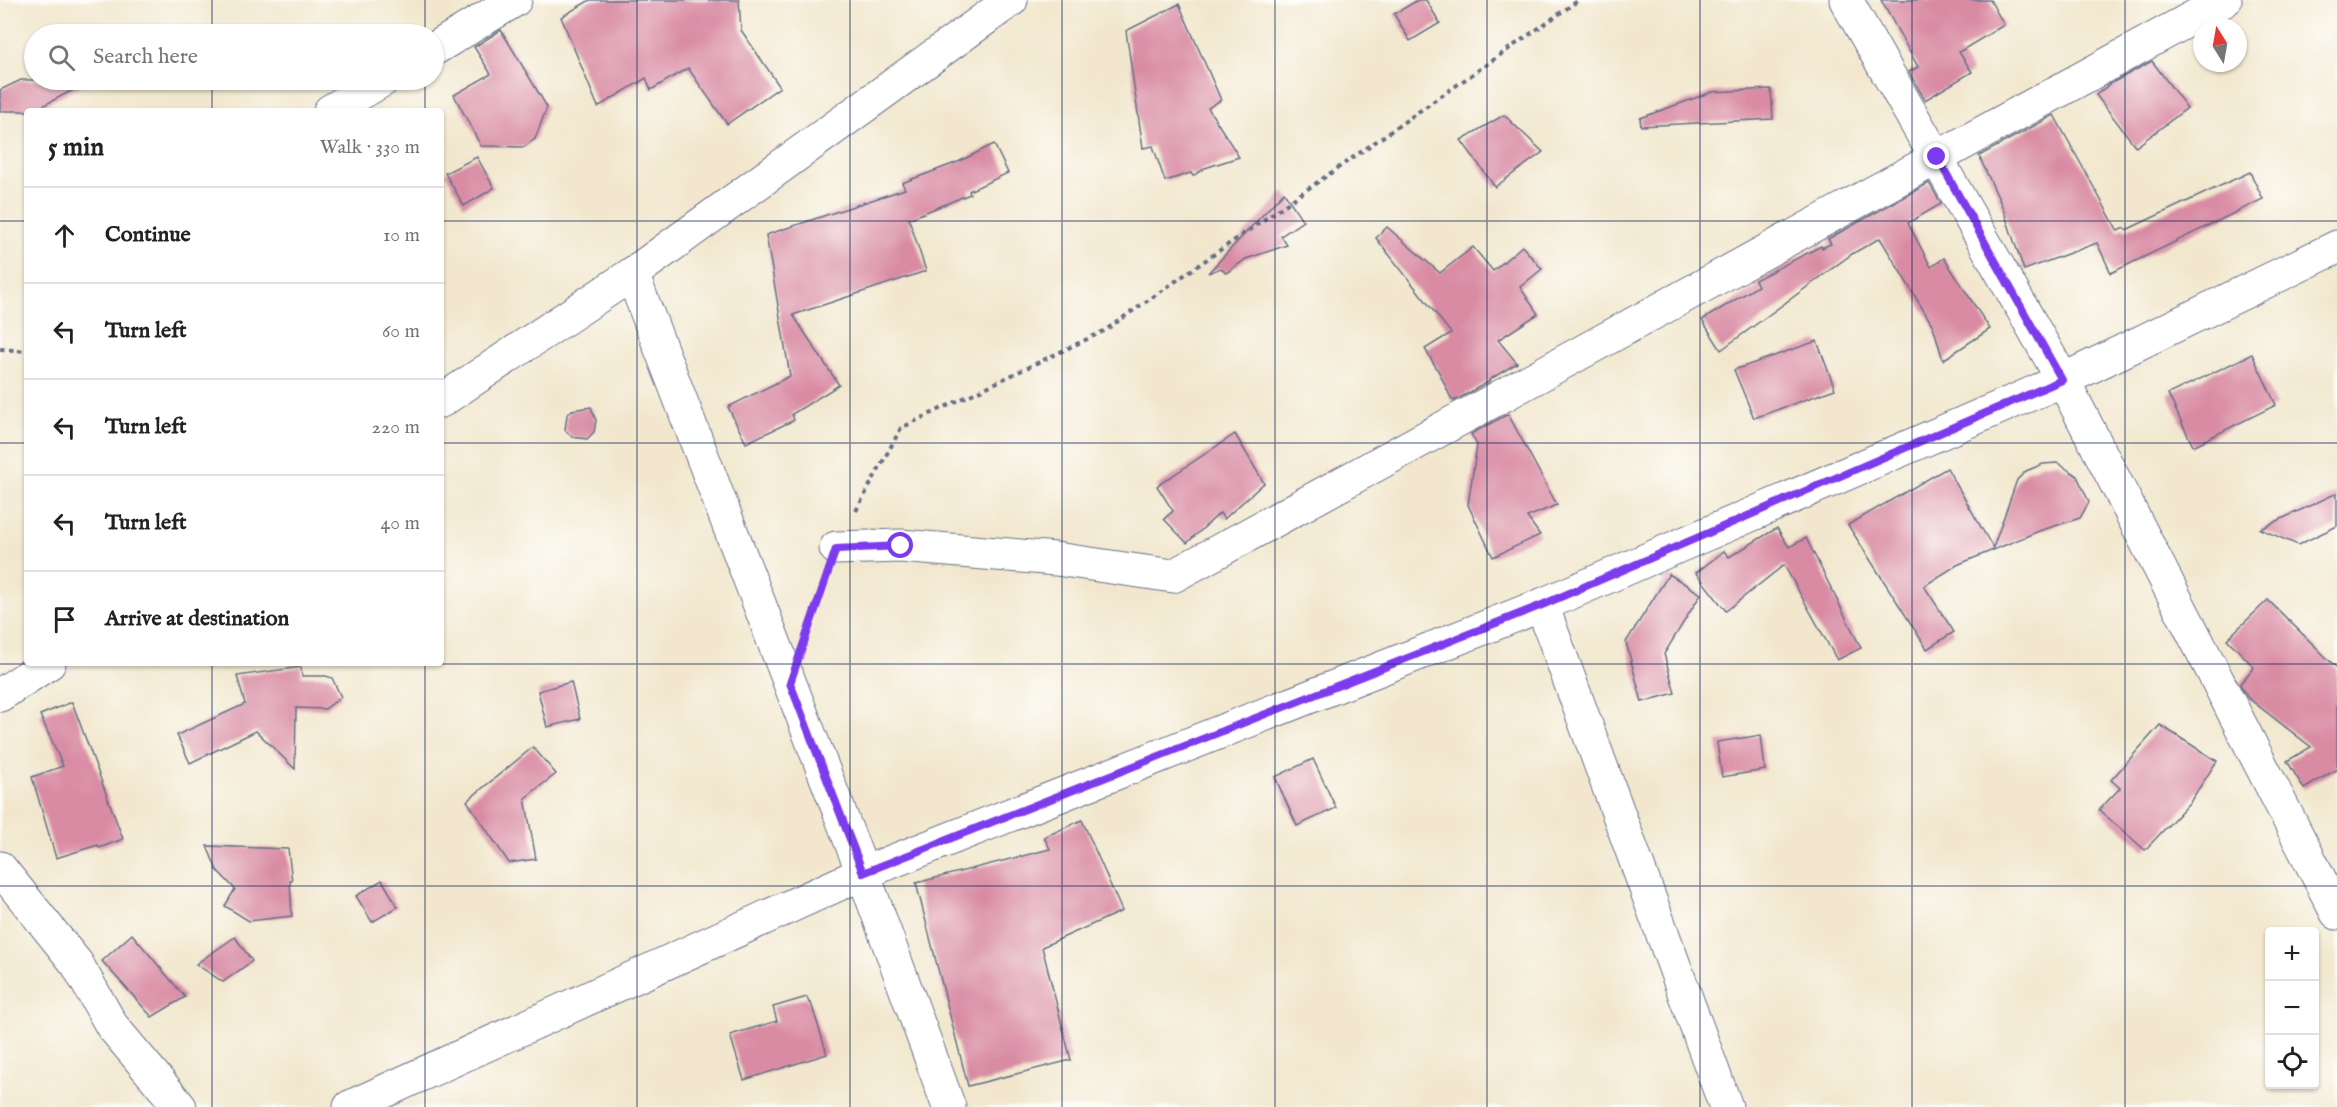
<!DOCTYPE html>
<meta charset="utf-8">
<style>
:root{--surface:#fff;--page:#f2f2f2;--text:#222;--muted:#767676;--line:#e0e0e0}
body{margin:0;font-family:"IM FELL English",serif;background:var(--page);color:var(--text)}
.controls{position:absolute;right:18px;bottom:18px;display:grid;overflow:hidden;border-radius:6px;box-shadow:0 2px 4px #0004}
.controls button{width:54px;height:54px;display:grid;place-items:center;padding:0;border:0;border-bottom:2px solid var(--line);background:var(--surface);color:var(--text);font:30px sans-serif}
.compass{position:absolute;left:2193px;top:18px;width:54px;height:54px;border-radius:50%;background:var(--surface);box-shadow:0 2px 4px #0004;rotate:349deg}
.stop{position:absolute;width:18px;height:18px;margin:-14px;border:4px solid #7c3aed;border-radius:50%;background:#fff}
.stop.end{background:#7c3aed;border-color:#fff;box-shadow:0 2px 6px #0008}
.list{margin:0;padding:0;list-style:none}
h2{display:flex;justify-content:space-between;align-items:center;height:78px;margin:0;padding:0 24px;font-size:26px}
h2 small{font-size:20px;font-weight:400;color:var(--muted)}
.list li{display:grid;grid-template-columns:39px 1fr auto;gap:18px;align-items:center;box-sizing:border-box;height:96px;padding:0 24px;border-top:2px solid var(--line)}
.list b{display:block;font-size:22px;white-space:nowrap}
.list em{font-size:20px;font-style:normal;color:var(--muted)}
.icon{flex:none;width:33px;height:33px;fill:none;stroke:currentColor;stroke-width:2;stroke-linecap:round;stroke-linejoin:round}
.map{position:relative;flex:none;width:2337px;height:1107px;overflow:hidden}
.search{position:absolute;background:var(--surface);box-shadow:0 2px 4px #0004;left:24px;top:24px;width:420px;height:66px;display:flex;align-items:center;gap:15px;box-sizing:border-box;padding:0 21px;border-radius:33px;color:var(--muted);font-size:22px}
.panel{position:absolute;background:var(--surface);box-shadow:0 2px 4px #0004;left:24px;top:108px;width:420px;height:558px;border-radius:6px}
.map>svg:first-child{display:block}
</style>
<div class="map">
<svg width="2337" height="1107" viewBox="0 0 2337 1107">
<rect width="100%" height="100%" fill="#fdfcf7"/>
<filter id="ink" filterUnits="userSpaceOnUse"><feTurbulence type="fractalNoise" baseFrequency=".0167" numOctaves="2"/><feDisplacementMap in="SourceGraphic" scale="12" xChannelSelector="R" yChannelSelector="G"/><feConvolveMatrix kernelMatrix="1 2 1 2 8 2 1 2 1" color-interpolation-filters="sRGB"/></filter>
<filter id="wash" filterUnits="userSpaceOnUse"><feTurbulence type="fractalNoise" baseFrequency=".008" numOctaves="4" result="noise"/><feDisplacementMap in="SourceGraphic" scale="24" xChannelSelector="R" yChannelSelector="G"/><feGaussianBlur stdDeviation="1.35" result="paint"/><feColorMatrix in="noise" values="0 0 0 0 0 0 0 0 0 0 0 0 0 0 0 0 0 1.4 0 .05"/><feComposite in="paint" operator="in"/></filter>
<g filter="url(#wash)">
<rect width="100%" height="100%" fill="#f2e7ce"/>
<g id="blocks">
<g fill="#d98ba4">
<path d="M 590,0 L 739,0 L 741,30 L 780,87 L 727,124 L 688,68 L 651,90 L 646,78 L 598,107 L 561,17 Z"/>
<path d="M 1418,0 L 1426,0 L 1440,23 L 1410,41 L 1394,14 Z"/>
<path d="M 1881,0 L 1990,0 L 2004,25 L 1959,52 L 1972,72 L 1925,100 L 1909,72 L 1918,67 Z"/>
<path d="M 1179,4 L 1221,100 L 1208,108 L 1239,157 L 1205,168 L 1193,176 L 1191,173 L 1165,181 L 1153,146 L 1143,148 L 1126,31 Z"/>
<path d="M 501,30 L 547,107 L 535,139 L 524,147 L 481,146 L 454,95 L 491,74 L 474,47 Z"/>
<path d="M 2152,61 L 2187,108 L 2136,147 L 2096,95 L 2110,84 Z"/>
<path d="M 21,80 L 92,80 L 33,111 L 0,111 L 0,90 Z"/>
<path d="M 1771,89 L 1773,119 L 1641,126 L 1640,118 L 1712,92 Z"/>
<path d="M 1504,115 L 1543,152 L 1495,187 L 1461,140 Z"/>
<path d="M 2054,115 L 2118,231 L 2124,228 L 2126,230 L 2250,172 L 2263,199 L 2111,273 L 2097,243 L 2024,270 L 2002,206 L 1979,156 Z"/>
<path d="M 994,144 L 1008,173 L 969,191 L 970,194 L 909,219 L 926,271 L 793,315 L 839,385 L 792,414 L 794,420 L 746,443 L 728,407 L 790,376 L 766,235 L 905,189 L 902,183 L 958,162 Z"/>
<path d="M 477,157 L 494,188 L 464,206 L 445,173 Z"/>
<path d="M 1929,183 L 1941,204 L 1908,223 L 1931,267 L 1944,258 L 1990,329 L 1943,360 L 1933,326 L 1880,238 L 1852,254 L 1721,350 L 1702,320 L 1758,286 L 1755,280 L 1821,246 L 1822,248 L 1831,244 L 1828,239 Z"/>
<path d="M 1284,192 L 1303,221 L 1281,236 L 1287,245 L 1246,259 L 1226,273 L 1221,268 L 1208,273 Z"/>
<path d="M 1387,227 L 1440,273 L 1473,247 L 1493,271 L 1522,246 L 1542,269 L 1520,287 L 1538,314 L 1498,340 L 1517,363 L 1489,380 L 1490,381 L 1454,401 L 1451,398 L 1439,372 L 1425,349 L 1451,333 L 1376,238 Z"/>
<path d="M 1817,341 L 1835,389 L 1754,418 L 1734,370 Z"/>
<path d="M 2252,354 L 2276,405 L 2193,446 L 2168,394 Z"/>
<path d="M 591,407 L 596,420 L 594,432 L 587,439 L 572,437 L 565,430 L 567,415 L 572,410 Z"/>
<path d="M 1508,414 L 1557,505 L 1527,517 L 1540,535 L 1493,557 L 1468,505 L 1477,445 L 1471,434 Z"/>
<path d="M 1235,434 L 1264,483 L 1224,519 L 1220,513 L 1187,543 L 1164,519 L 1173,511 L 1157,486 Z"/>
<path d="M 2058,463 L 2077,476 L 2089,502 L 2080,518 L 2039,531 L 1957,565 L 1924,586 L 1954,632 L 1927,649 L 1848,525 L 1947,468 L 1993,548 L 2017,480 L 2026,471 L 2043,464 Z"/>
<path d="M 2337,493 L 2337,526 L 2298,545 L 2260,529 Z"/>
<path d="M 1777,528 L 1789,547 L 1806,538 L 1861,648 L 1837,660 L 1784,565 L 1726,611 L 1696,573 L 1724,551 L 1729,557 Z"/>
<path d="M 1669,574 L 1701,594 L 1664,654 L 1675,693 L 1642,702 L 1626,642 Z"/>
<path d="M 2268,600 L 2337,668 L 2337,769 L 2304,789 L 2287,761 L 2311,747 L 2247,697 L 2240,684 L 2254,667 L 2227,639 Z"/>
<path d="M 301,667 L 302,676 L 326,676 L 332,678 L 341,697 L 325,709 L 296,708 L 295,769 L 256,731 L 190,763 L 177,735 L 245,704 L 237,676 Z"/>
<path d="M 571,682 L 580,719 L 547,727 L 538,691 Z"/>
<path d="M 72,702 L 123,839 L 99,848 L 98,845 L 56,858 L 32,777 L 63,766 L 40,715 Z"/>
<path d="M 2160,725 L 2217,761 L 2190,802 L 2145,850 L 2099,810 L 2120,788 L 2111,780 Z"/>
<path d="M 1761,735 L 1765,770 L 1722,777 L 1717,742 Z"/>
<path d="M 533,747 L 556,774 L 525,798 L 536,859 L 509,863 L 467,801 Z"/>
<path d="M 1313,759 L 1336,808 L 1297,826 L 1275,777 Z"/>
<path d="M 1082,820 L 1122,911 L 1042,947 L 1071,1060 L 968,1086 L 916,883 L 1050,849 L 1044,837 Z"/>
<path d="M 207,846 L 288,849 L 292,881 L 290,881 L 292,916 L 249,921 L 225,906 L 235,889 L 217,870 Z"/>
<path d="M 382,880 L 398,907 L 372,922 L 356,896 Z"/>
<path d="M 132,934 L 185,997 L 152,1017 L 102,961 Z"/>
<path d="M 235,937 L 252,961 L 223,982 L 196,964 Z"/>
<path d="M 807,997 L 809,1003 L 811,1003 L 827,1054 L 744,1080 L 730,1035 L 777,1021 L 773,1007 Z"/>
</g>
</g>
</g>
<g filter="url(#ink)">
<use href="#blocks" fill-opacity="0" stroke="#666f85" stroke-width="1.5"/>
<g fill="none" stroke-linecap="round" stroke-linejoin="round">
<g stroke="#666f85" stroke-width="35">
<g id="minor">
<path d="M 1846,0 L 2063,380 L 2337,913"/>
<path d="M 434,49 L 515,0"/>
<path d="M 330,111 L 383,80"/>
<path d="M 632,274 L 863,873 L 949,1107"/>
<path d="M 441,401 L 632,274 L 1011,0"/>
<path d="M 836,548 L 901,546 L 1056,559 L 1173,576 L 2225,0"/>
<path d="M 1542,605 L 1726,1107"/>
<path d="M 0,695 L 49,663"/>
<path d="M 0,868 L 77,964 L 112,1026 L 180,1107"/>
<path d="M 350,1107 L 863,873 L 1542,605 L 2063,380 L 2337,247"/>
</g>
</g>
<g stroke="#666f85" stroke-width="4" stroke-dasharray="4.5 4.5" stroke-linecap="butt">
<path d="M 0,349 L 27,351"/>
<path d="M 856,511 L 901,428 L 1104,331 L 1579,0"/>
<path d="M 809,628 L 824,584"/>
</g>
<use href="#minor" stroke="#fff" stroke-width="33"/>
</g>
</g>
<g fill="none" stroke-linecap="round" stroke-linejoin="round" filter="url(#ink)">
<path stroke="#7c3aed" stroke-width="8" d="M 901,546 L 836,549 L 790,683 L 863,873 L 1542,605 L 2062,380 L 1937,157"/>
</g>
<path fill="none" stroke="#1b2f5e" stroke-width="1.5" stroke-opacity="0.55" d="M 212,0 L 212,34M 425,0 L 425,34M 637,0 L 637,1107M 850,0 L 850,1107M 1062,0 L 1062,1107M 1275,0 L 1275,1107M 1487,0 L 1487,1107M 1700,0 L 1700,1107M 1912,0 L 1912,1107M 2125,0 L 2125,1107M 212,80 L 212,111M 425,80 L 425,111M 0,221 L 27,221M 441,221 L 2337,221M 0,443 L 27,443M 441,443 L 2337,443M 212,663 L 212,1107M 425,663 L 425,1107M 0,664 L 2337,664M 0,886 L 2337,886"/>
</svg>
<div class="controls">
<button>+</button>
<button>−</button>
<button><svg class="icon" aria-label="locate" viewBox="0 0 24 24"><circle cx="12" cy="12" r="6"/><path d="M12 2v4M12 18v4M2 12h4M18 12h4"/></svg></button>
</div>
<svg class="compass" viewBox="-18 -18 36 36"><path d="M0-13l5 13h-10z" fill="#e53935"/><path d="M0 13l5-13h-10z" fill="#767676"/></svg>
<div class="stop" style="left:901px;top:546px"></div>
<div class="stop end" style="left:1937px;top:157px"></div>
<div class="search"><svg class="icon" aria-label="search" viewBox="0 0 24 24"><circle cx="10" cy="10" r="6"/><path d="M15 15l6 6"/></svg>Search here</div>
<section class="panel">
<h2>5 min<small>Walk · 330 m</small></h2>
<ul class="list">
<li><svg class="icon" aria-label="ahead" viewBox="0 0 24 24"><path d="M12 20V5M6 11l6-6 6 6"/></svg><div><b>Continue</b></div><em>10 m</em></li>
<li><svg class="icon" aria-label="left" viewBox="0 0 24 24"><path d="M17 20v-9H6M10 6l-5 5 5 5"/></svg><div><b>Turn left</b></div><em>60 m</em></li>
<li><svg class="icon" aria-label="left" viewBox="0 0 24 24"><path d="M17 20v-9H6M10 6l-5 5 5 5"/></svg><div><b>Turn left</b></div><em>220 m</em></li>
<li><svg class="icon" aria-label="left" viewBox="0 0 24 24"><path d="M17 20v-9H6M10 6l-5 5 5 5"/></svg><div><b>Turn left</b></div><em>40 m</em></li>
<li><svg class="icon" aria-label="arrive" viewBox="0 0 24 24"><path d="M6 21V4h12l-3 4 3 4H6"/></svg><div><b>Arrive at destination</b></div></li>
</ul>
</section>
</div>
